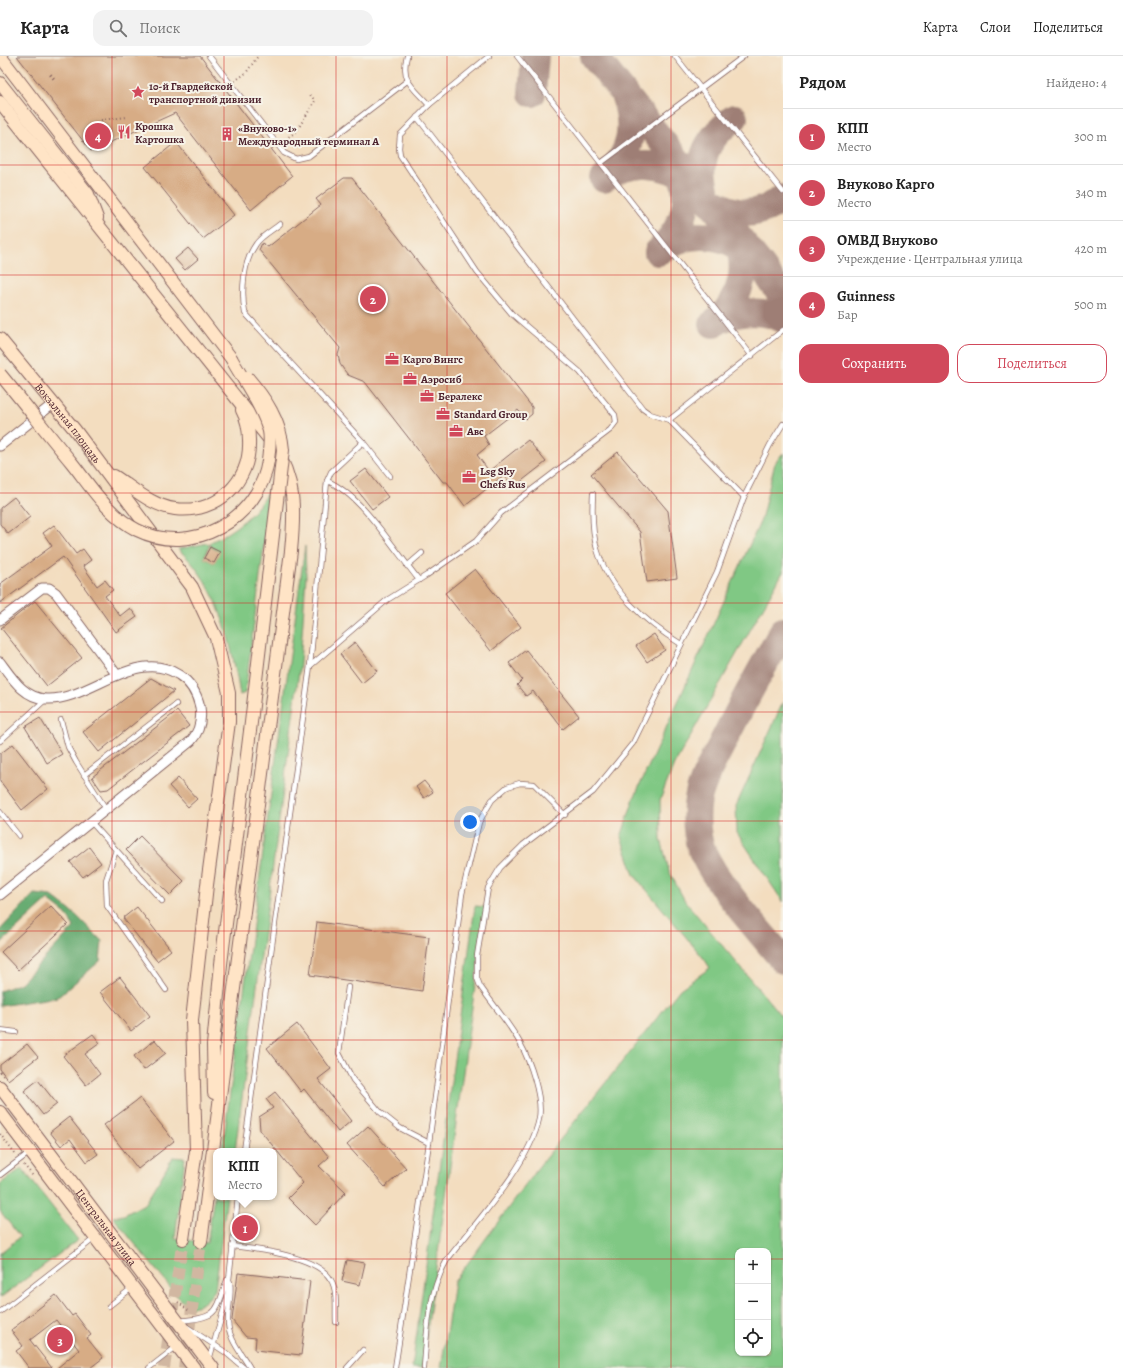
<!DOCTYPE html>
<html lang="ru">
<meta charset="utf-8">
<style>
:root{--surface:#fff;--page:#f2f2f2;--text:#222;--muted:#767676;--line:#e0e0e0;--accent:#d1495b}
body{margin:0;font-family:Alegreya,serif;background:var(--page);color:var(--text)}
.controls{position:absolute;right:12px;bottom:12px;display:grid;overflow:hidden;border-radius:8px;box-shadow:0 1px 3px #0004}
.controls button{width:36px;height:36px;display:grid;place-items:center;padding:0;border:0;border-bottom:1px solid var(--line);background:var(--surface);color:var(--text);font:20px sans-serif}
.you{position:absolute;left:470px;top:766px;width:14px;height:14px;margin:-10px;border:3px solid #fff;border-radius:50%;background:#1a73e8;box-shadow:0 0 0 6px #1a73e833}
.badge{display:grid;place-items:center;width:26px;height:26px;border-radius:50%;background:var(--accent);color:#fff;font-size:13px;font-weight:700}
.pin{position:absolute;translate:-50% -50%;border:2px solid #fff;box-shadow:0 1px 4px #0006}
.popup{position:absolute;left:213px;top:1092px;width:64px;height:52px;box-sizing:border-box;display:grid;place-content:center;border-radius:8px;background:var(--surface);filter:drop-shadow(0 1px 3px #0005);font-size:13px;white-space:nowrap;color:var(--muted)}
.popup b{font-size:15px;color:var(--text)}
.popup::after{content:'';position:absolute;left:50%;top:100%;margin-left:-8px;border:8px solid transparent;border-top-color:var(--surface)}
.list{margin:0;padding:0;list-style:none}
h2{display:flex;justify-content:space-between;align-items:center;height:52px;margin:0;padding:0 16px;font-size:17px}
h2 small{font-size:13px;font-weight:400;color:var(--muted)}
.list li{display:grid;grid-template-columns:26px 1fr auto;gap:12px;align-items:center;box-sizing:border-box;height:56px;padding:0 16px;border-top:1px solid var(--line)}
.list b{display:block;font-size:15px;white-space:nowrap}
.list p{margin:0;font-size:13px;white-space:nowrap;color:var(--muted)}
.list em{font-size:13px;font-style:normal;color:var(--muted)}
.actions{display:flex;gap:8px;padding:12px 16px}
.actions a{flex:1;padding:9px 0;border:1px solid var(--accent);border-radius:12px;text-align:center;font-size:14px;color:var(--accent)}
.actions .main{background:var(--accent);color:#fff}
.icon{flex:none;width:22px;height:22px;fill:none;stroke:currentColor;stroke-width:2;stroke-linecap:round;stroke-linejoin:round}
.map{position:relative;flex:none;width:783px;height:1312px;overflow:hidden}
header{display:flex;align-items:center;gap:24px;box-sizing:border-box;height:56px;padding:0 20px;background:var(--surface);border-bottom:1px solid var(--line)}
header strong{font-size:19px}
nav{display:flex;gap:22px;margin-inline-start:auto;font-size:14px}
.search{width:280px;height:36px;background:var(--page);display:flex;align-items:center;gap:10px;box-sizing:border-box;padding:0 14px;border-radius:12px;color:var(--muted);font-size:15px}
main{display:flex}
aside{flex:1;background:var(--surface)}
.map>svg:first-child{display:block}
</style>
<header>
<strong>Карта</strong>
<div class="search"><svg class="icon" aria-label="search" viewBox="0 0 24 24"><circle cx="10" cy="10" r="6"/><path d="M15 15l6 6"/></svg>Поиск</div>
<nav><a>Карта</a><a>Слои</a><a>Поделиться</a></nav>
</header>
<main>
<div class="map">
<svg width="783" height="1312" viewBox="0 0 783 1312">
<rect width="100%" height="100%" fill="#f7f3e8"/>
<filter id="ink" filterUnits="userSpaceOnUse"><feTurbulence type="fractalNoise" baseFrequency=".025" numOctaves="2"/><feDisplacementMap in="SourceGraphic" scale="8" xChannelSelector="R" yChannelSelector="G"/><feConvolveMatrix kernelMatrix="1 2 1 2 8 2 1 2 1" color-interpolation-filters="sRGB"/></filter>
<filter id="wash" filterUnits="userSpaceOnUse"><feTurbulence type="fractalNoise" baseFrequency=".012" numOctaves="4" result="noise"/><feDisplacementMap in="SourceGraphic" scale="16" xChannelSelector="R" yChannelSelector="G"/><feGaussianBlur stdDeviation="0.9" result="paint"/><feColorMatrix in="noise" values="0 0 0 0 0 0 0 0 0 0 0 0 0 0 0 0 0 1.4 0 .05"/><feComposite in="paint" operator="in"/></filter>
<g filter="url(#wash)">
<rect width="100%" height="100%" fill="#f3ddbf"/>
<g fill="#80c884" stroke="#657458" fill-rule="evenodd">
<path d="M 783,397 L 783,516 L 674,709 L 660,744 L 661,783 L 669,815 L 685,845 L 783,962 L 783,1312 L 441,1312 L 454,1226 L 536,1114 L 680,933 L 710,912 L 705,904 L 634,819 L 621,781 L 634,742 L 761,464 L 775,407 ZM 738,1195 L 768,1195 L 768,1297 L 738,1297 Z"/>
<path d="M 269,433 L 271,436 L 245,637 L 240,639 C 231,586 220,530 178,493 L 208,487 L 209,491 L 204,502 L 214,507 L 219,496 L 211,491 L 209,487 C 235,474 256,459 269,433 Z"/>
<path d="M 305,490 L 306,520 L 300,608 L 235,1095 L 222,1095 Z"/>
<path d="M 783,646 L 783,846 L 737,777 L 736,750 Z"/>
<path d="M 475,850 L 486,851 L 422,1312 L 412,1312 Z"/>
<path d="M 173,1101 L 185,1102 L 175,1182 L 207,1187 L 216,1127 L 216,1141 L 227,1141 L 215,1234 C 208,1244 201,1251 189,1251 L 178,1241 L 113,1161 L 124,1159 L 146,1147 Z"/>
<path d="M 22,1112 L 78,1184 L 0,1242 L 0,1197 L 20,1181 L 0,1155 L 0,1128 Z"/>
</g>
<path fill="#68ac72" stroke="#59664e" d="M 34,838 L 52,840 L 77,860 L 102,885 L 100,905 L 58,941 L 0,950 L 0,935 L 21,927 L 74,871 L 66,858 L 48,844 L 0,888 L 0,874 Z"/>
<g fill="none" stroke-linecap="round" stroke-linejoin="round">
<g stroke="#9e7e75" stroke-width="28">
<path d="M 594,0 L 763,212 L 783,242"/>
<path d="M 532,37 L 535,0"/>
<path d="M 734,62 C 704,85 695,106 708,143 C 734,160 757,163 783,142"/>
<path d="M 608,120 C 632,95 636,71 624,38"/>
<path d="M 604,123 C 630,102 665,106 691,125"/>
<path d="M 662,192 C 685,167 694,142 678,110"/>
<path d="M 658,196 C 684,174 720,176 747,195"/>
<path d="M 719,264 C 742,238 750,212 735,179"/>
<path d="M 713,268 C 733,254 762,253 783,263"/>
<path d="M 783,575 C 762,612 741,649 722,688 C 713,705 702,724 698,743 C 695,759 696,782 703,797 C 719,832 759,874 783,904"/>
</g>
</g>
<g id="blocks">
<g fill="#d7ac85">
<path d="M 17,0 L 200,0 L 292,120 L 251,154 L 175,57 L 91,95 Z"/>
<path d="M 176,86 L 234,159 L 203,183 L 145,111 Z"/>
<path d="M 344,122 L 352,122 L 532,351 L 532,358 L 526,363 L 518,354 L 484,380 L 489,389 L 477,399 L 489,415 L 528,384 L 546,406 L 514,431 L 504,419 L 465,450 L 447,426 L 443,426 L 365,326 L 348,319 L 344,314 L 340,308 L 338,299 L 340,292 L 259,194 L 262,187 L 268,191 L 321,149 L 316,143 Z"/>
<path d="M 188,192 L 198,203 L 185,214 L 175,203 Z"/>
<path d="M 618,396 L 668,455 L 677,522 L 647,526 L 640,476 L 591,418 Z"/>
<path d="M 366,413 L 388,441 L 372,453 L 350,425 Z"/>
<path d="M 14,441 L 30,461 L 8,478 L 0,468 L 0,452 Z"/>
<path d="M 54,469 L 76,498 L 83,493 L 91,504 L 83,510 L 97,530 L 105,524 L 113,534 L 105,540 L 120,560 L 130,552 L 137,561 L 116,576 L 63,501 L 0,547 L 0,528 L 52,490 L 43,477 Z"/>
<path d="M 210,491 L 220,496 L 214,507 L 204,502 Z"/>
<path d="M 475,513 L 521,571 L 491,595 L 445,537 Z"/>
<path d="M 35,545 L 82,602 L 47,630 L 1,572 Z"/>
<path d="M 654,578 L 665,594 L 647,606 L 636,590 Z"/>
<path d="M 355,586 L 377,615 L 362,627 L 340,598 Z"/>
<path d="M 526,594 L 579,660 L 563,673 L 533,635 L 526,640 L 517,629 L 522,624 L 509,607 Z"/>
<path d="M 151,622 L 174,635 L 99,696 L 83,676 Z"/>
<path d="M 177,655 L 189,670 L 108,733 L 101,734 L 92,721 Z"/>
<path d="M 40,662 L 62,698 L 47,707 L 25,671 Z"/>
<path d="M 13,688 L 48,733 L 22,754 L 0,725 L 0,698 Z"/>
<path d="M 178,722 L 197,743 L 188,751 L 169,730 Z"/>
<path d="M 424,725 L 433,736 L 424,742 L 416,731 Z"/>
<path d="M 140,780 L 184,825 L 170,839 L 126,794 Z"/>
<path d="M 89,791 L 101,807 L 83,821 L 70,806 Z"/>
<path d="M 51,850 L 68,868 L 18,914 L 1,896 Z"/>
<path d="M 137,851 L 171,894 L 157,905 L 123,862 Z"/>
<path d="M 317,866 L 429,881 L 422,935 L 310,919 Z"/>
<path d="M 120,921 L 150,960 L 131,975 L 100,936 Z"/>
<path d="M 297,968 L 331,1013 L 318,1023 L 351,1065 L 338,1076 L 304,1033 L 301,1036 L 267,992 Z"/>
<path d="M 93,978 L 100,987 L 85,998 L 100,1018 L 86,1029 L 63,1000 Z"/>
<path d="M 155,984 L 166,997 L 144,1014 L 134,1000 Z"/>
<path d="M 27,988 L 38,1001 L 8,1024 L 0,1013 L 0,1009 Z"/>
<path d="M 38,1024 L 57,1048 L 43,1059 L 24,1035 Z"/>
<path d="M 275,1036 L 329,1101 L 319,1110 L 346,1136 L 315,1169 L 288,1142 L 303,1127 L 260,1074 L 259,1061 L 273,1052 L 266,1043 Z"/>
<path d="M 140,1042 L 174,1085 L 138,1113 L 104,1069 Z"/>
<path d="M 69,1061 L 98,1098 L 87,1106 L 70,1083 L 61,1090 L 50,1076 Z"/>
<path d="M 368,1070 L 406,1112 L 385,1131 L 347,1089 Z"/>
<path d="M 347,1204 L 365,1207 L 360,1229 L 342,1225 Z"/>
<path d="M 238,1217 L 310,1225 L 301,1299 L 255,1294 L 256,1282 L 246,1281 L 232,1264 Z"/>
<path d="M 56,1239 L 72,1260 L 75,1258 L 91,1279 L 87,1282 L 103,1302 L 90,1312 L 57,1312 L 79,1294 L 56,1264 L 30,1284 L 52,1312 L 29,1312 L 16,1295 L 23,1290 L 11,1274 Z"/>
</g>
</g>
</g>
<g filter="url(#ink)">
<use href="#blocks" fill-opacity="0" stroke="#85625f" stroke-width="1"/>
<g fill="none" stroke-linecap="round" stroke-linejoin="round">
<g stroke="#d1b7a1" stroke-width="12" stroke-dasharray="12 6" stroke-linecap="butt">
<path d="M 164,1312 L 183,1183"/>
<path d="M 184,1312 L 201,1186"/>
</g>
<g stroke="#85625f" stroke-width="6">
<g id="lane">
<path d="M 209,0 L 284,97 L 296,103 L 309,100 L 407,25"/>
<path d="M 407,0 C 400,25 414,32 429,49"/>
<path d="M 517,0 L 752,300"/>
<path d="M 675,0 L 783,136"/>
<path d="M 417,61 L 643,353 L 650,358 L 669,364 L 744,441"/>
<path d="M 601,107 L 744,0"/>
<path d="M 280,168 C 273,174 261,180 256,188 C 243,206 241,236 245,257 L 363,386 L 390,420"/>
<path d="M 669,364 L 783,274"/>
<path d="M 327,425 C 360,437 396,496 419,524"/>
<path d="M 593,438 C 592,456 592,476 597,493 C 609,534 646,567 681,588"/>
<path d="M 407,510 L 422,497"/>
<path d="M 310,610 L 387,544 L 427,519 L 476,485 L 501,457 L 610,374 L 616,366 L 615,359 L 580,316 L 512,258 L 477,216 L 400,99 L 399,92 L 400,79 L 429,49 L 489,0"/>
<path d="M 61,664 L 68,691 L 76,706 L 106,753"/>
<path d="M 0,685 L 46,643"/>
<path d="M 84,719 L 176,648"/>
<path d="M 0,756 L 19,780"/>
<path d="M 91,766 L 162,845"/>
<path d="M 116,794 L 106,824 L 107,850 L 166,934"/>
<path d="M 348,931 L 339,997 L 353,1024 L 380,1056 L 400,1072 L 429,1087"/>
<path d="M 0,974 L 16,976"/>
<path d="M 244,1095 L 310,610 L 327,425 L 331,416 L 363,386"/>
<path d="M 0,1119 L 30,1096"/>
<path d="M 232,1190 C 257,1193 318,1200 331,1224 C 338,1235 335,1254 336,1266"/>
<path d="M 230,1226 C 232,1239 228,1251 228,1264 C 227,1281 242,1298 250,1312"/>
<path d="M 109,1250 L 133,1231"/>
<path d="M 0,1256 L 95,1182"/>
<path d="M 178,1265 C 217,1261 215,1260 227,1224"/>
<path d="M 187,1271 L 225,1296 L 244,1312"/>
<path d="M 209,1304 L 227,1242 L 238,1141"/>
<path d="M 149,1312 L 176,1291"/>
<path d="M 347,1312 L 363,1294"/>
<path d="M 395,1312 L 429,1087 L 462,838 L 479,766 L 492,744 L 507,731 L 520,727 L 534,728 L 565,759"/>
<path d="M 424,1312 C 427,1275 428,1237 447,1204 C 475,1167 530,1108 539,1063 C 543,1042 530,1005 520,987 C 509,967 493,949 480,930 L 477,922 L 477,900 L 488,832 L 500,812 L 523,789 L 593,736 L 633,687 L 717,516 L 744,441 L 770,389 L 783,368"/>
</g>
</g>
<g stroke="#85625f" stroke-width="11">
<g id="street">
<path d="M 0,390 L 53,348"/>
<path d="M 0,564 L 42,532 L 49,532 L 56,537 L 117,619"/>
<path d="M 0,606 C 12,622 24,642 46,643 C 88,646 136,590 179,619 C 190,626 197,638 200,651 C 202,664 200,675 191,685 L 0,839"/>
</g>
</g>
<g stroke="#85625f" stroke-width="14">
<g id="secondary">
<path d="M 0,0 L 231,302"/>
<path d="M 0,27 L 88,138 L 97,162"/>
<path d="M 0,46 L 273,388 C 296,424 295,454 291,495 L 201,1186"/>
<path id="s1" d="M 0,283 L 75,374 L 192,531 L 216,582 L 229,637 L 229,666 L 207,829 L 192,964 L 196,1095 L 183,1183"/>
<path d="M 114,420 C 133,432 152,450 175,453 C 218,458 251,425 249,384 C 249,373 247,363 242,354"/>
<path id="s2" d="M 0,1031 L 213,1312"/>
<path d="M 214,1037 L 213,989 L 221,908 L 250,675"/>
<path d="M 0,1056 L 194,1312"/>
</g>
</g>
<g stroke="#85625f" stroke-width="2" stroke-dasharray="1 3" stroke-linecap="butt">
<path d="M 51,18 L 55,23"/>
<path d="M 50,19 L 54,24"/>
<path d="M 101,64 L 127,61"/>
<path d="M 0,1016 L 4,1021"/>
<path d="M 0,1078 L 15,1098"/>
<path d="M 24,1109 L 33,1120"/>
<path d="M 178,1246 L 190,1256"/>
</g>
<use href="#lane" stroke="#fff" stroke-width="4.5"/>
<use href="#street" stroke="#fff" stroke-width="9"/>
<use href="#secondary" stroke="#ffe4c6" stroke-width="12"/>
<g stroke="#85625f" stroke-width="14" stroke-linecap="butt">
<g id="secondary-bridge">
<path d="M 0,318 C 24,347 48,378 72,407 C 91,431 108,459 137,474 C 191,501 259,464 268,405 C 269,395 271,384 269,375 C 264,353 242,322 231,302"/>
<path d="M 247,321 C 265,342 281,365 283,394 L 250,675"/>
</g>
</g>
<g stroke="#85625f" stroke-width="2" stroke-dasharray="1 3" stroke-linecap="butt">
<path d="M 225,32 L 246,17 L 258,0"/>
<path d="M 272,92 L 296,76 L 315,45 L 309,37"/>
</g>
<use href="#secondary-bridge" stroke="#ffe4c6" stroke-width="12"/>
</g>
</g>
<path fill="none" stroke="#d62828" stroke-width="1" stroke-opacity="0.55" d="M 112,0 L 112,1312M 224,0 L 224,1312M 336,0 L 336,1312M 447,0 L 447,1312M 559,0 L 559,1312M 671,0 L 671,1312M 0,109 L 783,109M 0,219 L 783,219M 0,328 L 783,328M 0,437 L 783,437M 0,547 L 783,547M 0,656 L 783,656M 0,765 L 783,765M 0,875 L 783,875M 0,984 L 783,984M 0,1093 L 783,1093M 0,1203 L 738,1203M 768,1203 L 783,1203"/>
<defs>
<g id="sight-bare" transform="scale(1.08)"><path d="M0-6L1.8-2.2L6-1.7L2.9 1.2L3.7 5.4L0 3.3L-3.7 5.4L-2.9 1.2L-6-1.7L-1.8-2.2Z" fill="#d1495b" stroke="#f7f3e8" stroke-width="2.5" paint-order="stroke"/></g>
<g id="restaurant-bare" transform="scale(1.08)"><path d="M-5-6h1v4h1v-4h1v4h1v-4h1v5L-1.5 .5V6h-2V.5L-5-1ZM5-6V6H3V1.5H1.5Q1.5-4 5-6Z" fill="#d1495b" stroke="#f7f3e8" stroke-width="2.5" paint-order="stroke"/></g>
<g id="building-bare" transform="scale(1.08)"><path d="M-4-6H4V6H1V3H-1V6H-4ZM-2.5-4.3h1.7v1.8h-1.7ZM.8-4.3h1.7v1.8H.8ZM-2.5-1h1.7V.8h-1.7ZM.8-1h1.7V.8H.8Z" fill="#d1495b" stroke="#f7f3e8" stroke-width="2.5" paint-order="stroke"/></g>
<g id="office-bare" transform="scale(1.08)"><path d="M-6-3h4V-5.5h4V-3h4V5H-6ZM-1-4.5V-3h2v-1.5ZM-6 0V1H6V0Z" fill="#d1495b" stroke="#f7f3e8" stroke-width="2.5" paint-order="stroke"/></g>
</defs>
<g fill-rule="evenodd">
<use href="#sight-bare" x="138" y="36"/>
<use href="#restaurant-bare" x="124" y="76"/>
<use href="#building-bare" x="227" y="78"/>
<use href="#office-bare" x="392" y="303"/>
<use href="#office-bare" x="410" y="323"/>
<use href="#office-bare" x="427" y="340"/>
<use href="#office-bare" x="443" y="358"/>
<use href="#office-bare" x="456" y="375"/>
<use href="#office-bare" x="469" y="421"/>
</g>
<g text-anchor="middle" stroke-width="4" stroke-linejoin="round" paint-order="stroke">
<g font-size="11" font-weight="bold" fill="#4a1f2b" stroke="#f7f3e8" text-anchor="start">
<text x="149" y="34">10-й Гвардейской<tspan x="149" dy="13">транспортной дивизии</tspan></text>
<text x="135" y="74">Крошка<tspan x="135" dy="13">Картошка</tspan></text>
<text x="238" y="76">«Внуково-1»<tspan x="238" dy="13">Международный терминал А</tspan></text>
<text x="403" y="307">Карго Вингс</text>
<text x="421" y="327">Аэросиб</text>
<text x="438" y="344">Бералекс</text>
<text x="454" y="362">Standard Group</text>
<text x="467" y="379">Авс</text>
<text x="480" y="419">Lsg Sky<tspan x="480" dy="13">Chefs Rus</tspan></text>
</g>
<g font-size="11" fill="#4a1f2b" stroke="#f7f3e8">
<text dy="4" stroke="none"><textPath href="#s1" startOffset="108">Вокзальная площадь</textPath></text>
<text dy="4" stroke="none"><textPath href="#s2" startOffset="176">Центральная улица</textPath></text>
</g>
</g>
</svg>
<div class="controls">
<button>+</button>
<button>−</button>
<button><svg class="icon" aria-label="locate" viewBox="0 0 24 24"><circle cx="12" cy="12" r="6"/><path d="M12 2v4M12 18v4M2 12h4M18 12h4"/></svg></button>
</div>
<div class="you"></div>
<div class="pin badge" style="left:245px;top:1172px">1</div>
<div class="popup"><b>КПП</b>Место</div>
<div class="pin badge" style="left:373px;top:243px">2</div>
<div class="pin badge" style="left:60px;top:1284px">3</div>
<div class="pin badge" style="left:98px;top:80px">4</div>
</div>
<aside>
<h2>Рядом<small>Найдено: 4</small></h2>
<ul class="list">
<li><span class="badge">1</span><div><b>КПП</b><p>Место</p></div><em>300 m</em></li>
<li><span class="badge">2</span><div><b>Внуково Карго</b><p>Место</p></div><em>340 m</em></li>
<li><span class="badge">3</span><div><b>ОМВД Внуково</b><p>Учреждение · Центральная улица</p></div><em>420 m</em></li>
<li><span class="badge">4</span><div><b>Guinness</b><p>Бар</p></div><em>500 m</em></li>
</ul>
<div class="actions"><a class="main">Сохранить</a><a>Поделиться</a></div>
</aside>
</main>
